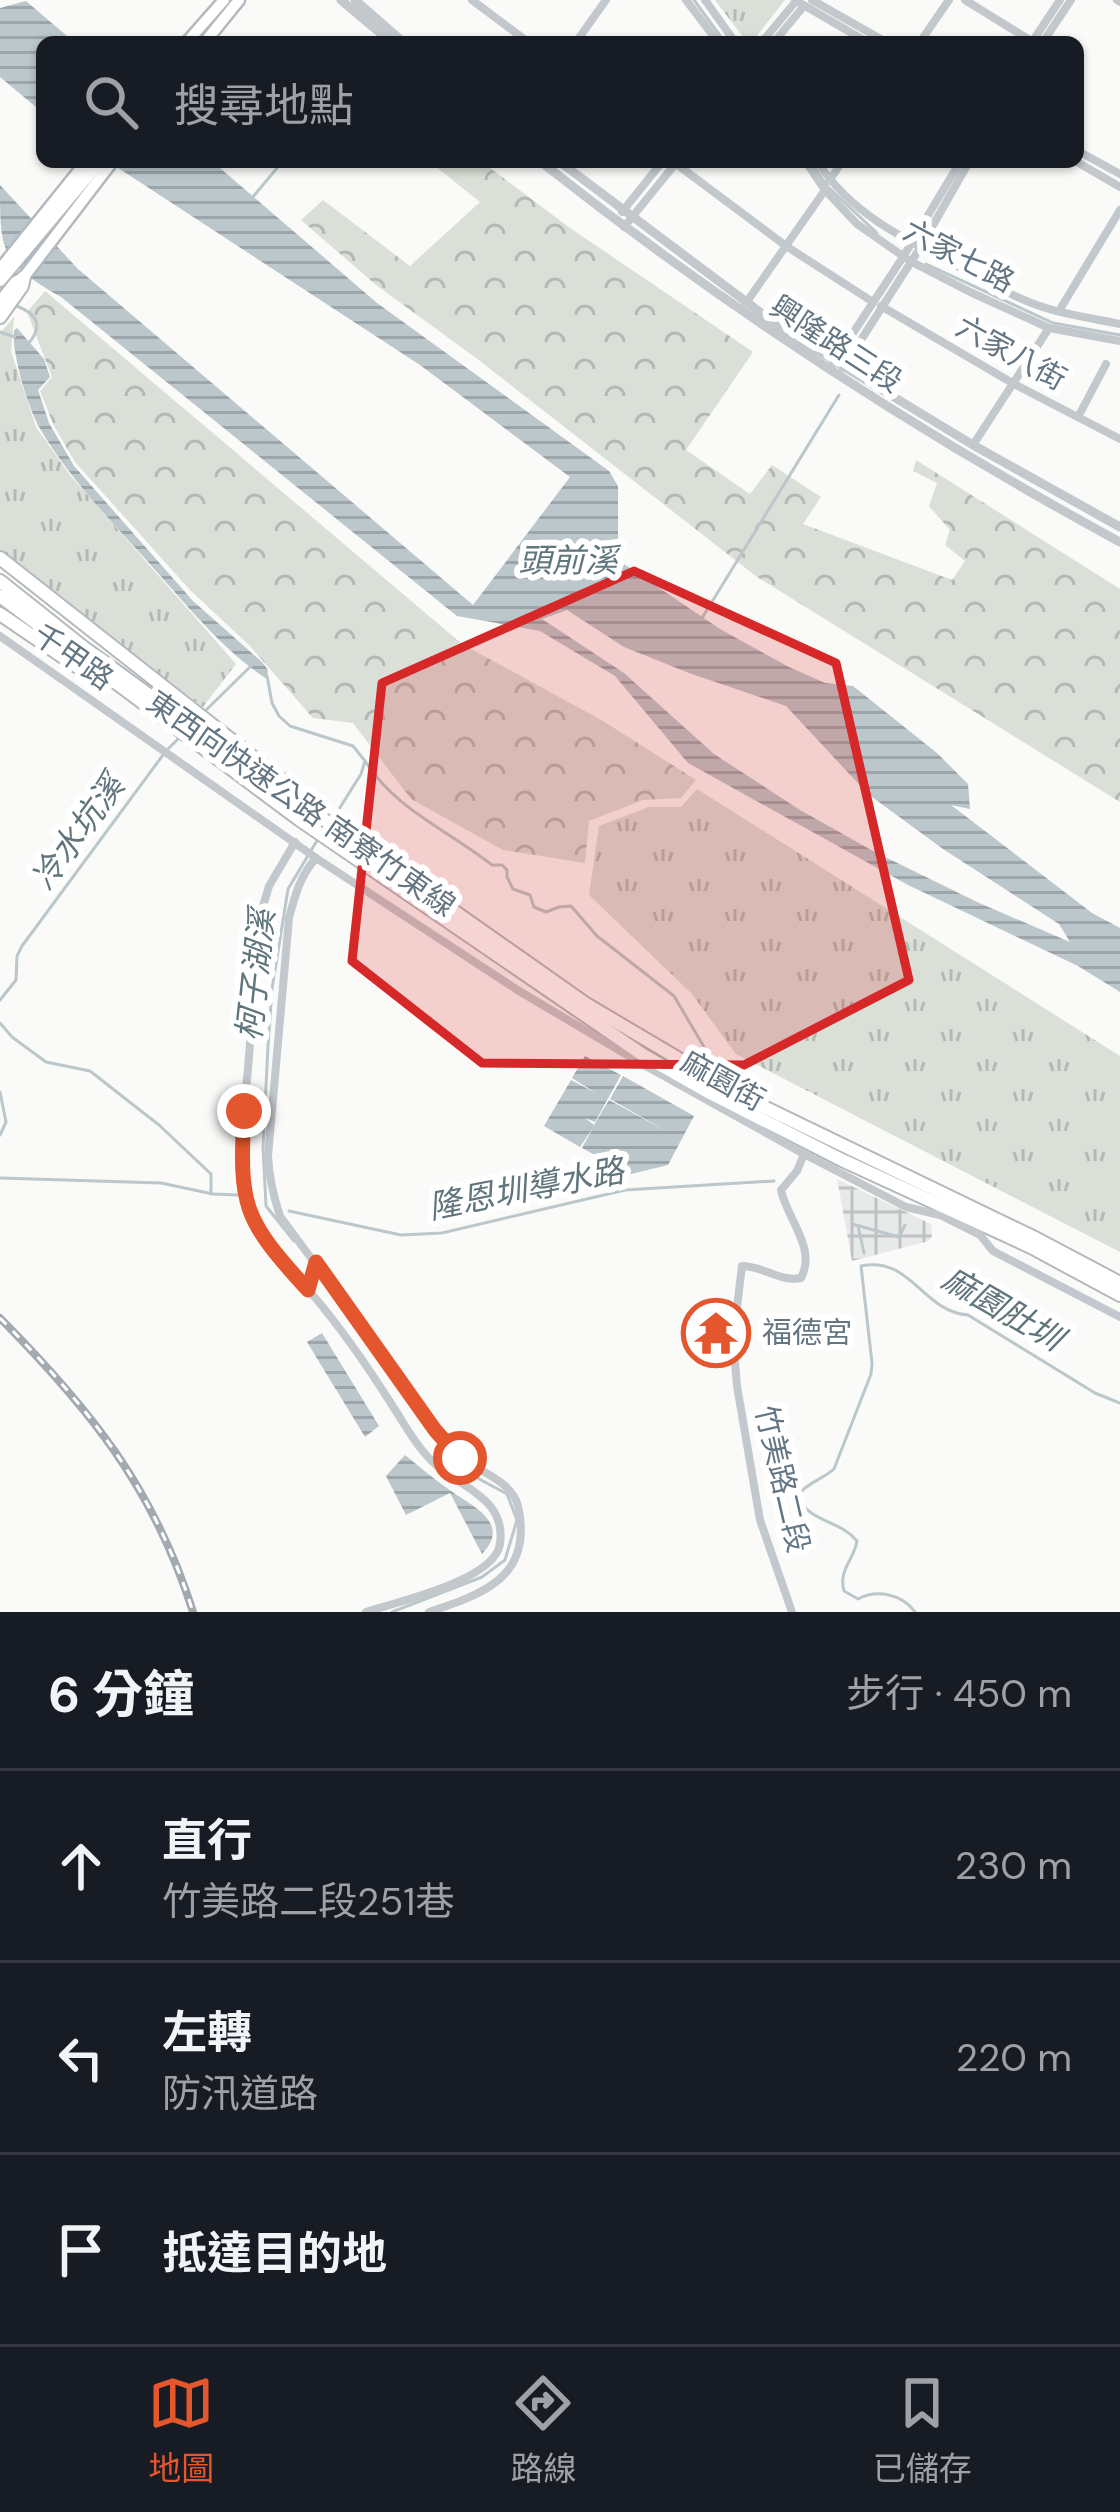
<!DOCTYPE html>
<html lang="zh-TW">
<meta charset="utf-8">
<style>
:root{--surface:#171b24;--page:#242831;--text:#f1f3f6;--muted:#9ea1a6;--line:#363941;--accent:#e4572e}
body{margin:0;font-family:"DM Sans","Noto Sans TC",sans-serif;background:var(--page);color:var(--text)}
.stop{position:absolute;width:36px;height:36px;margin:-27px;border:9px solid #e4572e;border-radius:50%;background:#fff}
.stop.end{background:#e4572e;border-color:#fff;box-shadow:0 3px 12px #0008}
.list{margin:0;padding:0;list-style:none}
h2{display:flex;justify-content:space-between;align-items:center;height:156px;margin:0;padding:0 48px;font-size:51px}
h2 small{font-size:39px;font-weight:400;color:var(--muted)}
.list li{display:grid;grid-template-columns:78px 1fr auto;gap:36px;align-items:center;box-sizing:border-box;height:192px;padding:0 48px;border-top:3px solid var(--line)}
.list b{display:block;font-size:45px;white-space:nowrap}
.list p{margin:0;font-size:39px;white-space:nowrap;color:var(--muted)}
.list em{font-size:39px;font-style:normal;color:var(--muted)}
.icon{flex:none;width:66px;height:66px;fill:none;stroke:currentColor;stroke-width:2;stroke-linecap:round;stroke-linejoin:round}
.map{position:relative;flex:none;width:1120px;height:1612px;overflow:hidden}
.search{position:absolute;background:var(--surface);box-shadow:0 3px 9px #0004;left:36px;right:36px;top:36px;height:132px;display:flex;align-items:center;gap:30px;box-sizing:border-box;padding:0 42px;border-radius:18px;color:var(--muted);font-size:45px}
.sheet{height:732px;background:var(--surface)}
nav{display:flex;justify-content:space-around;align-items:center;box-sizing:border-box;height:168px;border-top:3px solid var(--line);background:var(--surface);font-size:33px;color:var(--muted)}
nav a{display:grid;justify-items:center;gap:6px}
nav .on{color:var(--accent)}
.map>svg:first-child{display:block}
</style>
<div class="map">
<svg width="1120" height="1612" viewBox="0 0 1120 1612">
<defs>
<pattern id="industrial-grid" width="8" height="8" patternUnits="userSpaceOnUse" patternTransform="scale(3)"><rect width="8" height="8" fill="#e8e9e9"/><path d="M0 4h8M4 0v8" fill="none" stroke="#c0c1c2"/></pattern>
<pattern id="grass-tufts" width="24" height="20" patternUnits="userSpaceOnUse" patternTransform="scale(3)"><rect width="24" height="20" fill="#dadfd7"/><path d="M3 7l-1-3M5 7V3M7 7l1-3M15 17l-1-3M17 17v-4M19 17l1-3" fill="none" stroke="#b4b9b4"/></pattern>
<pattern id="forest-crowns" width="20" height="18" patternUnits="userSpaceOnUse" patternTransform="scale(3)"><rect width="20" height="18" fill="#dadfd7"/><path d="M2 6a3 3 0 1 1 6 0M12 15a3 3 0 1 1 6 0" fill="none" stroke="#b4b9b4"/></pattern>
<pattern id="water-rules" width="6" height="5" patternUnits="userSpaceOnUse" patternTransform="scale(3)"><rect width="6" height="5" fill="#bbc7cb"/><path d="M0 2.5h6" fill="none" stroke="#9ca6aa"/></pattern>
</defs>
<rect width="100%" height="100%" fill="#fafaf8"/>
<path fill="url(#industrial-grid)" d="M 837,1179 L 931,1224 L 932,1236 L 929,1241 L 852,1261 Z"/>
<g fill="url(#grass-tufts)">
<path d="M 715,0 L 785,0 L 752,42 L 747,42 Z"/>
<path d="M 14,317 L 11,351 L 36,427 L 70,475 L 236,664 L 203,707 L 37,583 L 0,550 L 0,333 Z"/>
<path d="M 697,789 L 1120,1056 L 1120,1252 L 736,1054 L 691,993 L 589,895 L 599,826 L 649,807 L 681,807 Z"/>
</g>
<g fill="url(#forest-crowns)">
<path d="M 430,162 L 482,162 L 570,228 L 753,352 L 686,450 L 750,494 L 772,465 L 821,497 L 803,524 L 952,580 L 965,561 L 945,545 L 950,530 L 929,506 L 937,483 L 913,471 L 916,460 L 1120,589 L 1120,802 L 757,577 L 476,358 L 376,285 L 301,220 L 323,200 L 410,266 L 480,202 Z"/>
<path d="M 45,291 L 462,644 L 603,721 L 696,780 L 681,798 L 643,800 L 589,821 L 585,863 L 503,850 L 411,799 L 353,723 L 313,718 L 249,645 L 191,591 L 75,462 L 54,426 L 40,391 L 52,377 L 27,312 Z"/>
</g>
<g fill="url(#water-rules)" fill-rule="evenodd">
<path d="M 26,1 L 74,42 L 42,42 L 42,112 L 0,77 L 0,8 Z"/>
<path d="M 109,162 L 213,162 L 377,303 L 609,471 L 618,486 L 618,560 L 720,629 L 789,667 L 825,683 L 853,686 L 937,753 L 968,784 L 970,809 L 951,805 L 1092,913 L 1120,928 L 1120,992 L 1078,966 L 908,885 L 688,763 L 615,676 L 540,631 L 457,616 L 61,297 C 0,262 0,251 0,185 L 78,269 L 473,605 L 570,477 L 420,365 ZM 567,610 L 624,647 L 689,673 L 786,706 L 868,794 L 943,849 L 1059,924 L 1070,942 L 977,902 L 873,851 L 800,810 L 714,754 L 624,673 L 542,619 Z"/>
<path d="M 17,328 L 44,359 L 50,377 L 38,390 L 49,423 L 74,466 L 193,601 L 262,662 L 268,670 L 267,679 C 222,650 185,603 149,563 C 111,521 68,477 39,427 C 28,407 11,352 14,330 Z"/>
<path d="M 585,1056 L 621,1075 L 595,1122 L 585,1118 L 594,1125 L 609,1100 L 668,1132 L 610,1099 L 623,1076 L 694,1116 L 668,1165 L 631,1174 L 582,1148 L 593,1128 L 580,1147 L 544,1126 L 571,1080 L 596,1093 L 572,1078 Z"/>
<path d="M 322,1333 L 379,1426 L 365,1437 L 307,1342 Z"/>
<path d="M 405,1455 C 420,1467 435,1480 451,1491 C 472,1506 512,1523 482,1554 L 450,1493 L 406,1515 L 386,1476 Z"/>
</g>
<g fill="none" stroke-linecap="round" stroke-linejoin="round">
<g stroke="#bbc7cb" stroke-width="3">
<path d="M 694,0 L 721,37"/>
<path d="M 811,162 L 827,186 L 877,233"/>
<path d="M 252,198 L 282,162"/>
<path d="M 926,264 L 1053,323 L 1120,335"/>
<path d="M 16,301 L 17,306 C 36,314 44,324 29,343"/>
<path d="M 0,332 L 15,337"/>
<path d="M 702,618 L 839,395"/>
<path d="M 267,676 L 272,703 L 279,716 L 290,726 L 353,746 L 365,761 L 361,774 L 331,822"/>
<path d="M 203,713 L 252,665"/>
<path d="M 168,749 L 180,737"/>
<path d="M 365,761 C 396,810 448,830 492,865 L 502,865 L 507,870 L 507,877 L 513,889 L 530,895 L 534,907 L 546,912 L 559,907 L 571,906 L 597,936 L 674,996 L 707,1052"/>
<path d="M 0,1000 L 16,980 L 17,956 L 22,946 L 163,755"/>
<path d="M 0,1023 L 12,1037 L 46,1062 L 90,1071 L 159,1125 L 211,1174 L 211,1194"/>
<path d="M 0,1092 L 6,1122 L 0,1135"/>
<path d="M 0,1178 L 161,1183 L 213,1194 L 238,1195"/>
<path d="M 289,1211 L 401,1235 L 442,1233 L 625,1190 L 774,1181"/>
<path d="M 852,1224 L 899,1237 L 905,1225"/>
<path d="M 858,1226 L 864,1253"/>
<path d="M 294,1241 L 266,1206 L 263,1147 L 268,1046 L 272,989 L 288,889 L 318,839"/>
<path d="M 357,1326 L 417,1411"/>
<path d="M 392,1612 L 482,1577 L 505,1560 L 517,1520 L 507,1494 L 459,1468 L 444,1448"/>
<path d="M 915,1612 C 902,1594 877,1589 858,1599 L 844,1591 C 838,1570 854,1560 857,1541 C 840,1520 811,1523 797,1497 C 803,1485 823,1479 834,1469 L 871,1374 L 872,1363 L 861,1266 C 910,1255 923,1312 968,1315 L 1095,1393 L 1120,1403"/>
</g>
<g stroke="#b3babf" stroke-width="15">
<g id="secondary">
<path d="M 187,42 L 224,0"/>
<path d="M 205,42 L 239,0"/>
<path d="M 0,269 L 86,162"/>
<path d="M 0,301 L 15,282 L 24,277 L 112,162"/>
</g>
</g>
<g stroke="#b4b9bd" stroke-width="16">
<g id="trunk">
<path d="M 0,280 L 99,162"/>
<path d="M 0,317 L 22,286 L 24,277"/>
<path d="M 0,558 L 300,794"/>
<path d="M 0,581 L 83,647 L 211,740 L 586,1004 L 745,1098 L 1035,1238 L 1120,1283"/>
<path d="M 0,596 L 300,820 L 643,1055 L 710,1093 L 842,1160 L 1031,1247 L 1120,1295"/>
<path d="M 0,614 L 88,674"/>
</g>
</g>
<g stroke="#c3c8cc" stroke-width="8">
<path d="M 472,0 L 528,42"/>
<path d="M 686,0 L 718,42"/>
<path d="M 705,0 L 735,42"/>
<path d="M 795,0 L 867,42"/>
<path d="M 812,0 L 886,42"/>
<path d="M 965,0 L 1033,42"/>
<path d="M 1117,0 L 1120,2"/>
<path d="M 576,42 L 606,0"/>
<path d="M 762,42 L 797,0"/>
<path d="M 774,42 L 804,6"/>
<path d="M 920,42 L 949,0"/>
<path d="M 1032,42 L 1060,0"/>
<path d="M 1043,42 L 1071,0"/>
<path d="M 1078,151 L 1120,174"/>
<path d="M 806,162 L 825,190 L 857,224 L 910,261 L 970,292 L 1049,328 L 1120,341"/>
<path d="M 818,162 C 851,216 914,244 969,272 C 991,284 1013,297 1037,305 C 1064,315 1092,318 1120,324"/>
<path d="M 1077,162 L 1120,187"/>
<path d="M 675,163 L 786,246 L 873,302"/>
<path d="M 829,181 L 842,162"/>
<path d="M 622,212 L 662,162"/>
<path d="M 624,227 L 676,163"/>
<path d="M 746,303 L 825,190"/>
<path d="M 881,306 L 1014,384 L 1120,439"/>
<path d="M 1059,311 L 1120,210"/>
<path d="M 830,368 L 903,257 L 960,162"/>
<path d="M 843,368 L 920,248 L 969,162"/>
<path d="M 1078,417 L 1106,364"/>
<path d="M 973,445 L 1049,328"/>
<path d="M 0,636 L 316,858 L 519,991 L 644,1065 L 804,1154 L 906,1207 L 940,1215 L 980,1235 L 993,1251 L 1120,1317"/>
<path d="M 295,842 L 269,886 L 261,913 C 256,965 252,1017 248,1069 C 244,1114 231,1181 254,1223 C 268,1250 292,1271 312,1294 C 341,1328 368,1367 392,1405 C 404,1423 414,1443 429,1458 C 455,1487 507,1495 500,1544 C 495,1580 397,1602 366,1612"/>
<path d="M 316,858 C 300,876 295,895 289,918 L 268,1156 C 269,1178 273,1195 280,1216 C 318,1268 357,1320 395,1372 C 413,1397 428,1426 449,1448 C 468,1469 511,1477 518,1506 C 534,1577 483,1594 429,1612"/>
<path d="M 792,1612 L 760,1520 L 737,1386 L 733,1340 L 742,1266 C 763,1266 779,1282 801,1278 C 817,1248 787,1219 781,1190 L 797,1171 L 804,1154"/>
</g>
<g stroke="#c3c8cc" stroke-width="9">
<path d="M 341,0 L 391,42"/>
<path d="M 355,0 L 403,42"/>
<path d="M 541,162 C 722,305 917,432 1120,542"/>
<path d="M 560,162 L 785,331 L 973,445 L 1120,527"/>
</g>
<use href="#secondary" stroke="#fff" stroke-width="10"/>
<use href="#trunk" stroke="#fff" stroke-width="12"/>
<g stroke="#a2aab0" stroke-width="8">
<path id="rail" d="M 0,1318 C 90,1409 154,1488 193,1612"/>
</g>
<use href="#rail" stroke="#fff" stroke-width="3" stroke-dasharray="9" stroke-linecap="butt"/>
</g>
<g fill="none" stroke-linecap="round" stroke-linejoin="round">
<path stroke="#e4572e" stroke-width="15" d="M 244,1111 C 239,1207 243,1219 308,1290 L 316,1262 L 435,1430 L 460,1458"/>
</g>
<path fill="#d62828" fill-opacity="0.2" stroke="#d62828" stroke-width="9" stroke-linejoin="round" d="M 634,571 L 836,663 L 909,980 L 744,1065 L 482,1063 L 352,961 L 382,683 Z"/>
<defs>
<g id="temple-ring" transform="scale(3.45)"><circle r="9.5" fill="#fff" stroke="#e4572e" stroke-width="1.5"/><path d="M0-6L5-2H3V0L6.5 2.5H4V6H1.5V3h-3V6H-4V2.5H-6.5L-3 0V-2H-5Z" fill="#e4572e"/></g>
</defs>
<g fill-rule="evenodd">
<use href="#temple-ring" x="716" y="1333"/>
</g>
<g text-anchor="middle" stroke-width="12" stroke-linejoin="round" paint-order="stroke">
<g font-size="30" fill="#657683" stroke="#fff">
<text transform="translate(959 256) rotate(28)" y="10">六家七路</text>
<text transform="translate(836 344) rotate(33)" y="10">興隆路三段</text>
<text transform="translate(1011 353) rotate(29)" y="10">六家八街</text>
<text transform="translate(73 657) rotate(35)" y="10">千甲路</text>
<text transform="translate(301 804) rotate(35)" y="10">東西向快速公路 南寮竹東線</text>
<text transform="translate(723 1081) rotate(29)" y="10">麻園街</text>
<text transform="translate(782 1479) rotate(77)" y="10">竹美路二段</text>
</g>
<g font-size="30" fill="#657683" stroke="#fff" text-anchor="start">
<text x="762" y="1343">福德宮</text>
</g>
<g font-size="33" font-style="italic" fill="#60757c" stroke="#fff">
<text x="568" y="572">頭前溪</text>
<text transform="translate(77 832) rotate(-54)" y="12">冷水坑溪</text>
<text transform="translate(255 975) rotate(-84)" y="12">柯子湖溪</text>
<text transform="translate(526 1188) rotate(-11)" y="12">隆恩圳導水路</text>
<text transform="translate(1003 1308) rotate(30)" y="12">麻園肚圳</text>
</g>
</g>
</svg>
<div class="stop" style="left:460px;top:1458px"></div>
<div class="stop end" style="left:244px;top:1111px"></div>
<div class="search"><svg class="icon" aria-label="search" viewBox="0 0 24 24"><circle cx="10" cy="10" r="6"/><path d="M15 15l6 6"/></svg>搜尋地點</div>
</div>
<section class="sheet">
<h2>6 分鐘<small>步行 · 450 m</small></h2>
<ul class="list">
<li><svg class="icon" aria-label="ahead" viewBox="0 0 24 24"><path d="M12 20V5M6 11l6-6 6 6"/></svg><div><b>直行</b><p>竹美路二段251巷</p></div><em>230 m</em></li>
<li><svg class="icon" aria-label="left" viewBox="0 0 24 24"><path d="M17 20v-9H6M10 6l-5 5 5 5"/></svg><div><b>左轉</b><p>防汛道路</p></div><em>220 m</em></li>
<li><svg class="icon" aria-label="arrive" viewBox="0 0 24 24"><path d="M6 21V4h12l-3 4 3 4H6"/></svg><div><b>抵達目的地</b></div></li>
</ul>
</section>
<nav>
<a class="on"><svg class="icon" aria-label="map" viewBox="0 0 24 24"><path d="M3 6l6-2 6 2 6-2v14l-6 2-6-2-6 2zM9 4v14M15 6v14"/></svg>地圖</a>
<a><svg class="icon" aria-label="directions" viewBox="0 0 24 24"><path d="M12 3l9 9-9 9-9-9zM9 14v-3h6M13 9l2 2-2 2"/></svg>路線</a>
<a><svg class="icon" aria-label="saved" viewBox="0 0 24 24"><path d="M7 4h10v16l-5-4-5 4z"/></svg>已儲存</a>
</nav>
